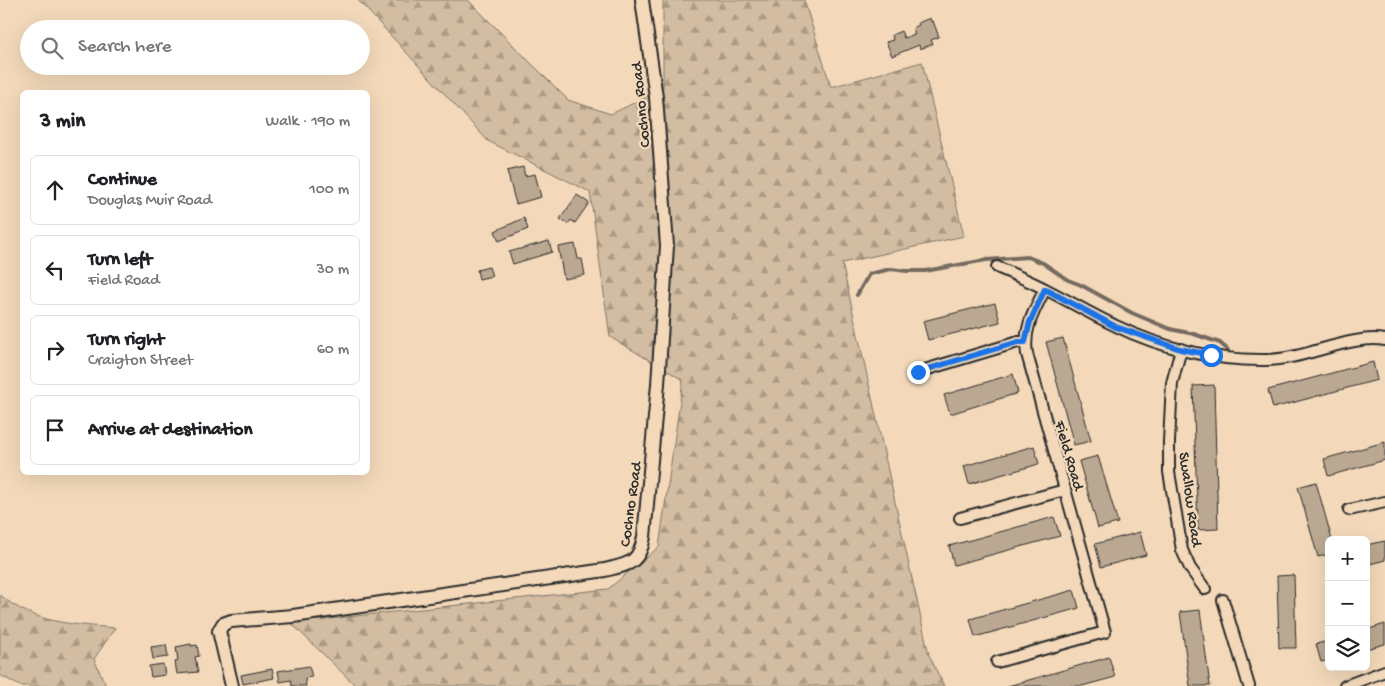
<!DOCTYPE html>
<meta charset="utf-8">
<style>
:root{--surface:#fff;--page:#f6f6f6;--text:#202124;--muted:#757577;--line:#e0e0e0}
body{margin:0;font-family:"Gochi Hand",sans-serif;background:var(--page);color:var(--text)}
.controls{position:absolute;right:15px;bottom:15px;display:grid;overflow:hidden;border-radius:8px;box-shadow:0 5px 20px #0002}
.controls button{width:45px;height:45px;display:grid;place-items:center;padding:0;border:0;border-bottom:1px solid var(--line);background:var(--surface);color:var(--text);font:25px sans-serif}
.stop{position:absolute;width:15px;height:15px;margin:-11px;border:4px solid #1a73e8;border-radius:50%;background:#fff}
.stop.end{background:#1a73e8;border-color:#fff;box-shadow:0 1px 5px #0008}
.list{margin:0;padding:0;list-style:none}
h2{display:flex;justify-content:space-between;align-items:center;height:65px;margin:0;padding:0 20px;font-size:21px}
h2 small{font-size:16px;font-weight:400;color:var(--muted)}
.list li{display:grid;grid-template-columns:32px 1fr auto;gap:15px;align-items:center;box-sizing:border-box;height:70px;margin:0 10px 10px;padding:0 10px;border:1px solid var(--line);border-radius:8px}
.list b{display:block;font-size:19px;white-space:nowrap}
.list p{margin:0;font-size:16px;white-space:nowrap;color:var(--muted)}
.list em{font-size:16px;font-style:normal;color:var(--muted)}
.icon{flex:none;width:28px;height:28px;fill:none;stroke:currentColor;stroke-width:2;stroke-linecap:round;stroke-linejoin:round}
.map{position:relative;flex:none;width:1385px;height:686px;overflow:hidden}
.search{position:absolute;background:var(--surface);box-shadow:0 5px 20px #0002;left:20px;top:20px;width:350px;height:55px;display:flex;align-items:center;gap:12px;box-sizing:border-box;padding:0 18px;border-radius:28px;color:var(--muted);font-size:19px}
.panel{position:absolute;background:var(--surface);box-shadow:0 5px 20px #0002;left:20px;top:90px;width:350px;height:385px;border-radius:8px}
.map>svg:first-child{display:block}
</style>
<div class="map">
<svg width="1385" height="686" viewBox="0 0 1385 686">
<defs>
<pattern id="forest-firs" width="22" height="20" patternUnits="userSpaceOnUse" patternTransform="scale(1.25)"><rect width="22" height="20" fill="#d2bda2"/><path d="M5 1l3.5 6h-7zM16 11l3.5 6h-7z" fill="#ab9a84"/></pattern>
</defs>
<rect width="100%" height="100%" fill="#f3d9ba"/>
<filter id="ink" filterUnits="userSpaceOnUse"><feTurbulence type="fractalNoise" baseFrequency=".02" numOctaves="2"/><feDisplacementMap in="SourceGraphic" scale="10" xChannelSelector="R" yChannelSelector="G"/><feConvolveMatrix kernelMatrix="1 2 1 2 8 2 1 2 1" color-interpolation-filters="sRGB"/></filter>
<g filter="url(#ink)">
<g fill="url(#forest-firs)" stroke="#7e7466">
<path d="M 358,0 L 468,0 L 568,100 L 611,114 L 663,89 L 663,0 L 804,0 L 831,87 L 922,62 L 964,236 L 842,263 L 929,655 L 944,686 L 356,686 L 291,623 L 608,589 L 659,547 L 683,380 L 610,337 L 590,192 L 488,141 Z"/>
<path d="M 0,595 C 34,624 73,624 115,628 L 94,659 L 106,686 L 20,686 L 0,675 Z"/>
</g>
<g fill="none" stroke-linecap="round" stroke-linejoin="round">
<path stroke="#746a5f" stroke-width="4" d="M 857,295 L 869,274 L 891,269 L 907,271 L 925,271 L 986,260 L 1028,257 L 1043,263 L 1068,280 L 1081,285 L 1132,313 L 1170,329 L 1194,334 L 1220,343 L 1228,350"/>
</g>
<g fill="#bba892" stroke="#2b2b2b">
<path d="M 930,18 L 931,22 L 933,21 L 939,37 L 931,40 L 933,44 L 920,49 L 919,45 L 892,56 L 886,42 L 893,40 L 892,35 L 901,31 L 904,38 L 915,34 L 913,28 L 919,25 L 918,23 Z"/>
<path d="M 523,167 L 525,176 L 535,174 L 541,197 L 516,204 L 507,171 Z"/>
<path d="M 577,195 L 589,203 L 575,223 L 571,220 L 568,224 L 560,219 Z"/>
<path d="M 524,218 L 528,229 L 499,241 L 495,231 Z"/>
<path d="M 549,241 L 552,252 L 513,264 L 509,252 Z"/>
<path d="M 575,244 L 578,259 L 582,259 L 585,275 L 564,279 L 558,247 Z"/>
<path d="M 489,267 L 492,276 L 479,279 L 477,270 Z"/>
<path d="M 995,303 L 1000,322 L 928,340 L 923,321 Z"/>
<path d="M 1063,338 L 1091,441 L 1074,445 L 1046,342 Z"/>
<path d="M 1373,362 L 1377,380 L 1273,408 L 1268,390 Z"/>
<path d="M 1013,374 L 1018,393 L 950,414 L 944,395 Z"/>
<path d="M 1214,385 L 1218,529 L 1198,530 L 1193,386 Z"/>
<path d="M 1385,442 L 1385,460 L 1328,476 L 1324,459 Z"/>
<path d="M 1034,446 L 1039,464 L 969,484 L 964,466 Z"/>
<path d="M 1098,456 L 1118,523 L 1098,528 L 1079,461 Z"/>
<path d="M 1316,482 L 1332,540 L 1329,540 L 1329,554 L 1318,557 L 1298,487 Z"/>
<path d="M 1054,517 L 1060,536 L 954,565 L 949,546 Z"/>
<path d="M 1140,532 L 1146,555 L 1101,567 L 1095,544 Z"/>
<path d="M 1385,541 L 1385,560 L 1366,565 L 1366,545 Z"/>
<path d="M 1294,575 L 1296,648 L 1279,648 L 1277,576 Z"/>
<path d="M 1074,590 L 1079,608 L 975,637 L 970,619 Z"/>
<path d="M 1200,610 L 1210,686 L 1190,686 L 1180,612 Z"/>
<path d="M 1385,624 L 1385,644 L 1366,649 L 1366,630 Z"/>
<path d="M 1329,641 L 1329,660 L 1321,662 L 1316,644 Z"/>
<path d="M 191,644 L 191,646 L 197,645 L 199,656 L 195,657 L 198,672 L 177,674 L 175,662 L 178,661 L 176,647 Z"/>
<path d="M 166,645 L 168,657 L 153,659 L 151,647 Z"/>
<path d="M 1109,657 L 1115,677 L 1082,686 L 1008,686 Z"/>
<path d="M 163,664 L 165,675 L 151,677 L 149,666 Z"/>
<path d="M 309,666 L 312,677 L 305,678 L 306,686 L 292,686 L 291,680 L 280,682 L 278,671 Z"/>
<path d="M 272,669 L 274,678 L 243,684 L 241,675 Z"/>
</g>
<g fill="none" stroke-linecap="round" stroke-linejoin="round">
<g stroke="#2b2b2b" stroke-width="14">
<g id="minor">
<path d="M 997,267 C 1013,274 1030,281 1045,289 C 1069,301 1092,315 1116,326 C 1161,348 1216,361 1266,360 C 1304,360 1350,334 1385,340"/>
<path d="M 1181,349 L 1172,383 L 1169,442 L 1169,472 L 1182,550 L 1190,568 L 1205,589"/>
<path d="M 918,372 L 1018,342 L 1025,342"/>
<path d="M 1349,510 L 1385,502"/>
<path d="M 960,518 L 1065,490"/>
<path d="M 1223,600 L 1249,686"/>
<path d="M 997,662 L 1105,632 L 1027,354 C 1023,329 1034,311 1045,289"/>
<path d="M 1345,686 L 1385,671"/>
</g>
</g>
<g stroke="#2b2b2b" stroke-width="16">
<path id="tertiary" d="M 232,686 L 219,631 L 223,624 L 231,621 L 293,616 L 605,570 C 629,564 639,564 644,537 L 658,384 L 667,246 L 656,97 L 642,0"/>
</g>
<use href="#minor" stroke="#f3d9ba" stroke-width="10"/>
<use href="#tertiary" stroke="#f3d9ba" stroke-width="12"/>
</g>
</g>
<g fill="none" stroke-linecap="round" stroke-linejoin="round" filter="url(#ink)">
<path stroke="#1a73e8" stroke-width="6" d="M 918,372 L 1018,342 L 1025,342 L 1030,322 L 1045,289 L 1116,327 L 1180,349 L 1211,355"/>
</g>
<g text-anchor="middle" stroke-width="4.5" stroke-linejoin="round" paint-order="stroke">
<g font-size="16" fill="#2b2b2b" stroke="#f3d9ba">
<text transform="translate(639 105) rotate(-96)" y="6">Cochno Road</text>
<text transform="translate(1071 455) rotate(74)" y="6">Field Road</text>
<text transform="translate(1192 499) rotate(82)" y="6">Swallow Road</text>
<text transform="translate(629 504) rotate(-82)" y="6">Cochno Road</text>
</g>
</g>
</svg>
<div class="controls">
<button>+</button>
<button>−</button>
<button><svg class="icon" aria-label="layers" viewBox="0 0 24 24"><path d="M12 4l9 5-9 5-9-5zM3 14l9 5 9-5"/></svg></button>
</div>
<div class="stop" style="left:1211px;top:355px"></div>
<div class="stop end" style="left:918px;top:372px"></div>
<div class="search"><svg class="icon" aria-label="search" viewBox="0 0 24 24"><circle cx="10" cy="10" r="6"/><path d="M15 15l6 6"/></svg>Search here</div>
<section class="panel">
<h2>3 min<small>Walk · 190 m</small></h2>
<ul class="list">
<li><svg class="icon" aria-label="ahead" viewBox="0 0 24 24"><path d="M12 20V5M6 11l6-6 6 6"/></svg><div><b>Continue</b><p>Douglas Muir Road</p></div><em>100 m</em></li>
<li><svg class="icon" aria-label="left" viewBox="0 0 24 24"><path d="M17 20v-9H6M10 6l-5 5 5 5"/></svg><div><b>Turn left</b><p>Field Road</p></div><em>30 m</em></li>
<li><svg class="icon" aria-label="right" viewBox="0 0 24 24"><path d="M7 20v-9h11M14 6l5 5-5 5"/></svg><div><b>Turn right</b><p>Craigton Street</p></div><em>60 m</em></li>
<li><svg class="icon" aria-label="arrive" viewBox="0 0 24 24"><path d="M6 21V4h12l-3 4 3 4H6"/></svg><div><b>Arrive at destination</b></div></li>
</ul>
</section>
</div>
